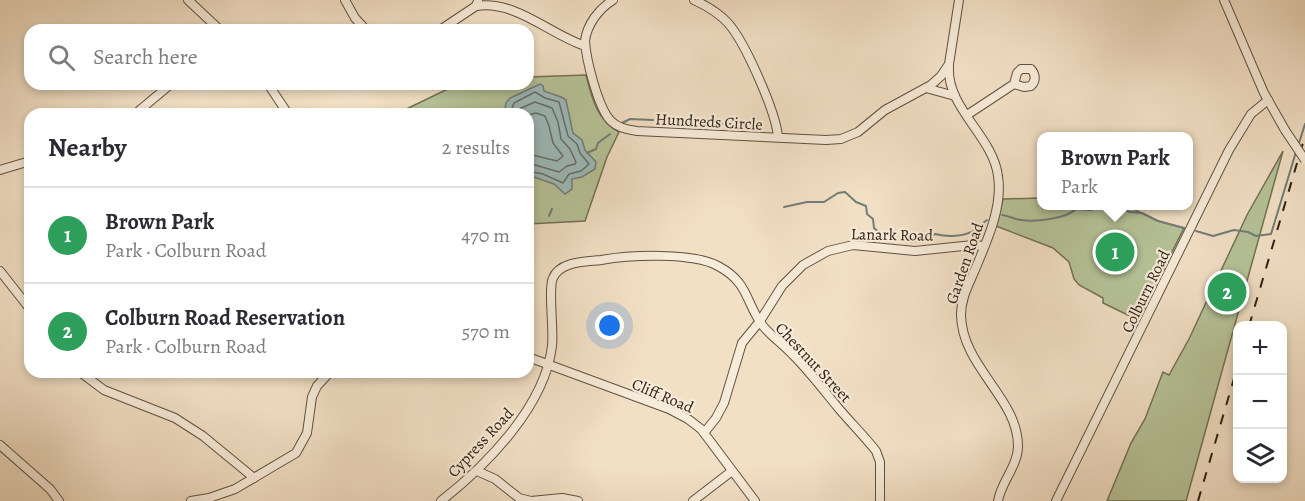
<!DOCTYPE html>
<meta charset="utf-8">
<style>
:root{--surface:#fff;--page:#f2f2f3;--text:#2b2b33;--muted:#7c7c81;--line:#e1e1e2;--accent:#8f2418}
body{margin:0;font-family:Alegreya,serif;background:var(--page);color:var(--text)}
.controls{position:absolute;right:18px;bottom:18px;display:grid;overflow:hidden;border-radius:12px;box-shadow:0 3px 9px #0003}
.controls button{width:54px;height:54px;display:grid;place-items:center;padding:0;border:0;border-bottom:2px solid var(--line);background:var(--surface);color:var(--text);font:30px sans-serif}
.you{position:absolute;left:610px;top:326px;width:21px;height:21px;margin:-15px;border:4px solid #fff;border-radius:50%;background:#1a73e8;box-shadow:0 0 0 9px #1a73e833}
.badge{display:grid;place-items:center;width:39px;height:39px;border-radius:50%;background:var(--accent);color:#fff;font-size:20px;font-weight:700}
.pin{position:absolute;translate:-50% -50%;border:3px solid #fff;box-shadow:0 2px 6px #0006}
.popup{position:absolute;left:1037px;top:132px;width:156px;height:78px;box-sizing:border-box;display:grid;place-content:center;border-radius:12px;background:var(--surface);filter:drop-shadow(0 2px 4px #0005);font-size:20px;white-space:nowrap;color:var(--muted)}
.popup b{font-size:22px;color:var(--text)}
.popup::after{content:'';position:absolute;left:50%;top:100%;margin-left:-12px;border:12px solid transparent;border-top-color:var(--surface)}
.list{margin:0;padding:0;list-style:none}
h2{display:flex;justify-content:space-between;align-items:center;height:78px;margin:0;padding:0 24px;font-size:26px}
h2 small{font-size:20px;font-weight:400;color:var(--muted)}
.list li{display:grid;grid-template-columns:39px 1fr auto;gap:18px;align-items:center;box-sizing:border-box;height:96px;padding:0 24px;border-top:2px solid var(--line)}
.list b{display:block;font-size:22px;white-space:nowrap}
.list p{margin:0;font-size:20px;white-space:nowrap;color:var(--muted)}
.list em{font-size:20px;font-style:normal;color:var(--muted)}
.icon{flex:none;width:33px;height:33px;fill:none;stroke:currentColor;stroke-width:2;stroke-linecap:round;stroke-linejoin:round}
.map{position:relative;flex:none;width:1305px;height:501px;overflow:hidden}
.search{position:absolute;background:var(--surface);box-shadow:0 3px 9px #0003;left:24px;top:24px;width:510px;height:66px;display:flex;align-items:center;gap:15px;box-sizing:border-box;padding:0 21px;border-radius:18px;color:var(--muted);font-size:22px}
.panel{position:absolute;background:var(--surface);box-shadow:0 3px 9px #0003;left:24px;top:108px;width:510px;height:270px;border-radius:18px}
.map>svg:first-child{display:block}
</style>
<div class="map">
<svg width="1305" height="501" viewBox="0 0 1305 501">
<rect width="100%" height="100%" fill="#f2e0c5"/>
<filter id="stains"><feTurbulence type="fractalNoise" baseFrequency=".00333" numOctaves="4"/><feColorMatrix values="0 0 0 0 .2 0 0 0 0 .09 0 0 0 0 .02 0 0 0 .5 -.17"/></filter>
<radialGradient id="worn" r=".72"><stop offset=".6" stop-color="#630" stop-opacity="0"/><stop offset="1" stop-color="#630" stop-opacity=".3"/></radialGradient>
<g fill="#b6c398" stroke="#727256" stroke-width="1.5">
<path d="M 586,75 C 592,99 597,120 619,132 L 607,157 L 585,221 L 528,224 L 528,114 L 396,114 L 458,84 L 528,84 L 528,77 Z"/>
<path d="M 1283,151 L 1186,501 L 1107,501 L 1131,443 L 1145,419 L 1163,372 L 1169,375 L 1189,339 L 1247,215 Z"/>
<path d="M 1041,198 L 1042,206 L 1127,206 L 1158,221 L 1184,228 L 1138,320 L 1103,303 L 1103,298 L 1079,285 L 1074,279 L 1069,262 L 1053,248 L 996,226 L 1003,199 Z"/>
</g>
<path fill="#9dbbbc" stroke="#717d79" stroke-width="1.5" d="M 540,84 L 543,86 L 544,91 L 561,97 L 566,100 L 573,133 L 582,140 L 585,150 L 596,162 L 595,169 L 582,177 L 572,179 L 572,189 L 565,194 L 554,184 L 528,175 L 528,114 L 504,114 L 506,103 L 510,98 Z"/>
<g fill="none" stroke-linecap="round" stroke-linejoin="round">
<g stroke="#666e68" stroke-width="1.5">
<path d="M 510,114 L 514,103 L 535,92 L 545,98 L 559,102 L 568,136 L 577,144 L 580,153 L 589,164 L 581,171 L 569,174 L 563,183 L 543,174 L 528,171"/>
<path d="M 518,114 L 519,109 L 535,102 L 552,108 L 558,122 L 561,139 L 570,149 L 576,162 L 575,164 L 567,166 L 559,172 L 528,163"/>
<path d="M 528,115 L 536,113 L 545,116 L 549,126 L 553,143 L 563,156 L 557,161 L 528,154"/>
</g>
<g stroke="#717d79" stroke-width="2">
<path d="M 696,120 L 718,124 L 738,124 L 748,128"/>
<path d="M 622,123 L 630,119 L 653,120"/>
<path d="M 1298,146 L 1305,124"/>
<path d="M 587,153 L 596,149 L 598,143 L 610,134"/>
<path d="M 1114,206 L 1130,212 L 1142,213 L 1158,221 L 1184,228"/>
<path d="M 784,207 L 807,202 L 824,202 L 838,193 L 845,192 L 856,202 L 866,206 L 867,214 L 873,219 L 874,228 L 882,235"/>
<path d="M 1002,215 C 1009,216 1014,219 1021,220 C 1035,222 1066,219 1076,209 L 1091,210 L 1103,206"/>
<path d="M 549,216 L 552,209"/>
<path d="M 1196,231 L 1213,236 L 1234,230 L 1248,232 L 1256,236 L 1271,234 L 1296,152"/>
<path d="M 898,240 C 913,243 923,242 935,234 C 948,237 964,237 975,230 C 980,227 982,223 987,220"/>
</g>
<g stroke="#605140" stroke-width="10">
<g id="minor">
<path d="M 188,0 L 220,30"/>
<path d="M 345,0 L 355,18 L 366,30"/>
<path d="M 613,0 C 599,9 587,24 585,41 C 586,59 598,108 611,121 C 618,128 628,130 637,131 L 826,140 L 841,139 L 858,132 L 885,110 L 931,85 L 941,76 L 949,64 L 959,0"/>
<path d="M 694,0 C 707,6 719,13 728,23 C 745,42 776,112 778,137"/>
<path d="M 1224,0 L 1264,93 L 1285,130"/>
<path d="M 476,6 C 516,0 549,34 585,46"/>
<path d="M 440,30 L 476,6 L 478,1"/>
<path d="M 949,66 C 946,108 993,136 998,176 C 1003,208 986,243 974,272 C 968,286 961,299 961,315 C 962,367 1018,398 1018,446 C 1018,466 1001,482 998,501"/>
<path d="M 268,84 L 288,114"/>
<path d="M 926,88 L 955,96"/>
<path d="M 135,114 L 171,84"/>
<path d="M 967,115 L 1014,84 L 1017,73 L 1021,69 L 1031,69 C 1036,75 1036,81 1031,86 L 1024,87 L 1014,84"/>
<path d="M 0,170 L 30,161"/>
<path d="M 0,271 L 30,309"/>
<path d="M 528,357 L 669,409 L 688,419 L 701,429 L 755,501"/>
<path d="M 80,372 L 104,390 L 175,418 L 203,436 L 254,478"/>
<path d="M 704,433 L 716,418 L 724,403 L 742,343 L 760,321 L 782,286 L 803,265 L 828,251 L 853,245 L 915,251 L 973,245 L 983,246"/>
<path d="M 0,445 L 50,489 L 59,501"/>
<path d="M 477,471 L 495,479 L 519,498 L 531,501 L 562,498 L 578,501"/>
<path d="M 191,501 L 209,498 L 235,489 L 296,453 L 307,433 L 312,397 L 317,386 L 330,372"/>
<path d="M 441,501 C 487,465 545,406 552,346 C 554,330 548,288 553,278 C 560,261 586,262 601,260 C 630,255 692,252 718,266 C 750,283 745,303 763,326 C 772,337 784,345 793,355 C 810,372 825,392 840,410 C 852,424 865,437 876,451 L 880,462 L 880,501"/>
<path d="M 693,501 L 732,471"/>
<path d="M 1056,501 L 1229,150 L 1251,114 L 1268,100"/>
</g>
</g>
<use href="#minor" stroke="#f7ebd9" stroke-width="8"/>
<g stroke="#2f2114" stroke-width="2" stroke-dasharray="10 10" stroke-linecap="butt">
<path d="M 1249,326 L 1305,136"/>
<path d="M 1198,501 L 1238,365"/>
</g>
<g stroke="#605140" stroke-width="10" stroke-linecap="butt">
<path id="minor-bridge" d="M 1285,130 L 1305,160"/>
</g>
<use href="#minor-bridge" stroke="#f7ebd9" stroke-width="8"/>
</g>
<g text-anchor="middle" stroke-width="4.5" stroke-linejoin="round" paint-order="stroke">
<g font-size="16" fill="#2f2114" stroke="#f7ebd9">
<text transform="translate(709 121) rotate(3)" y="6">Hundreds Circle</text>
<text transform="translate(892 234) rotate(1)" y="6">Lanark Road</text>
<text transform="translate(964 263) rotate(-71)" y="6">Garden Road</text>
<text transform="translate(1145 291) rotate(-64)" y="6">Colburn Road</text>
<text transform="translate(814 362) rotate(47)" y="6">Chestnut Street</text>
<text transform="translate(663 395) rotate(23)" y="6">Cliff Road</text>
<text transform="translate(480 442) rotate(-47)" y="6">Cypress Road</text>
</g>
</g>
<rect width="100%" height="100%" filter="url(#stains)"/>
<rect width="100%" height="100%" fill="url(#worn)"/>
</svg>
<div class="controls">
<button>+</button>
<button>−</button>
<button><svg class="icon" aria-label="layers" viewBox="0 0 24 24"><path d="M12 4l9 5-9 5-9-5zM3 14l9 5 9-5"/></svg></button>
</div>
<div class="you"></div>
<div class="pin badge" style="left:1115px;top:252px;background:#2e9e5b">1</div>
<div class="popup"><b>Brown Park</b>Park</div>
<div class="pin badge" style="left:1227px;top:292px;background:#2e9e5b">2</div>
<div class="search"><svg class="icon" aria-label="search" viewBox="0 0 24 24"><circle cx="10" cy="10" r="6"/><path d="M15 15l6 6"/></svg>Search here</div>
<section class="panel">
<h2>Nearby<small>2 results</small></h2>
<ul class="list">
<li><span class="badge" style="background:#2e9e5b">1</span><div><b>Brown Park</b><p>Park · Colburn Road</p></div><em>470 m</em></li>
<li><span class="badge" style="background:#2e9e5b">2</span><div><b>Colburn Road Reservation</b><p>Park · Colburn Road</p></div><em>570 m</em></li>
</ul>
</section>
</div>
